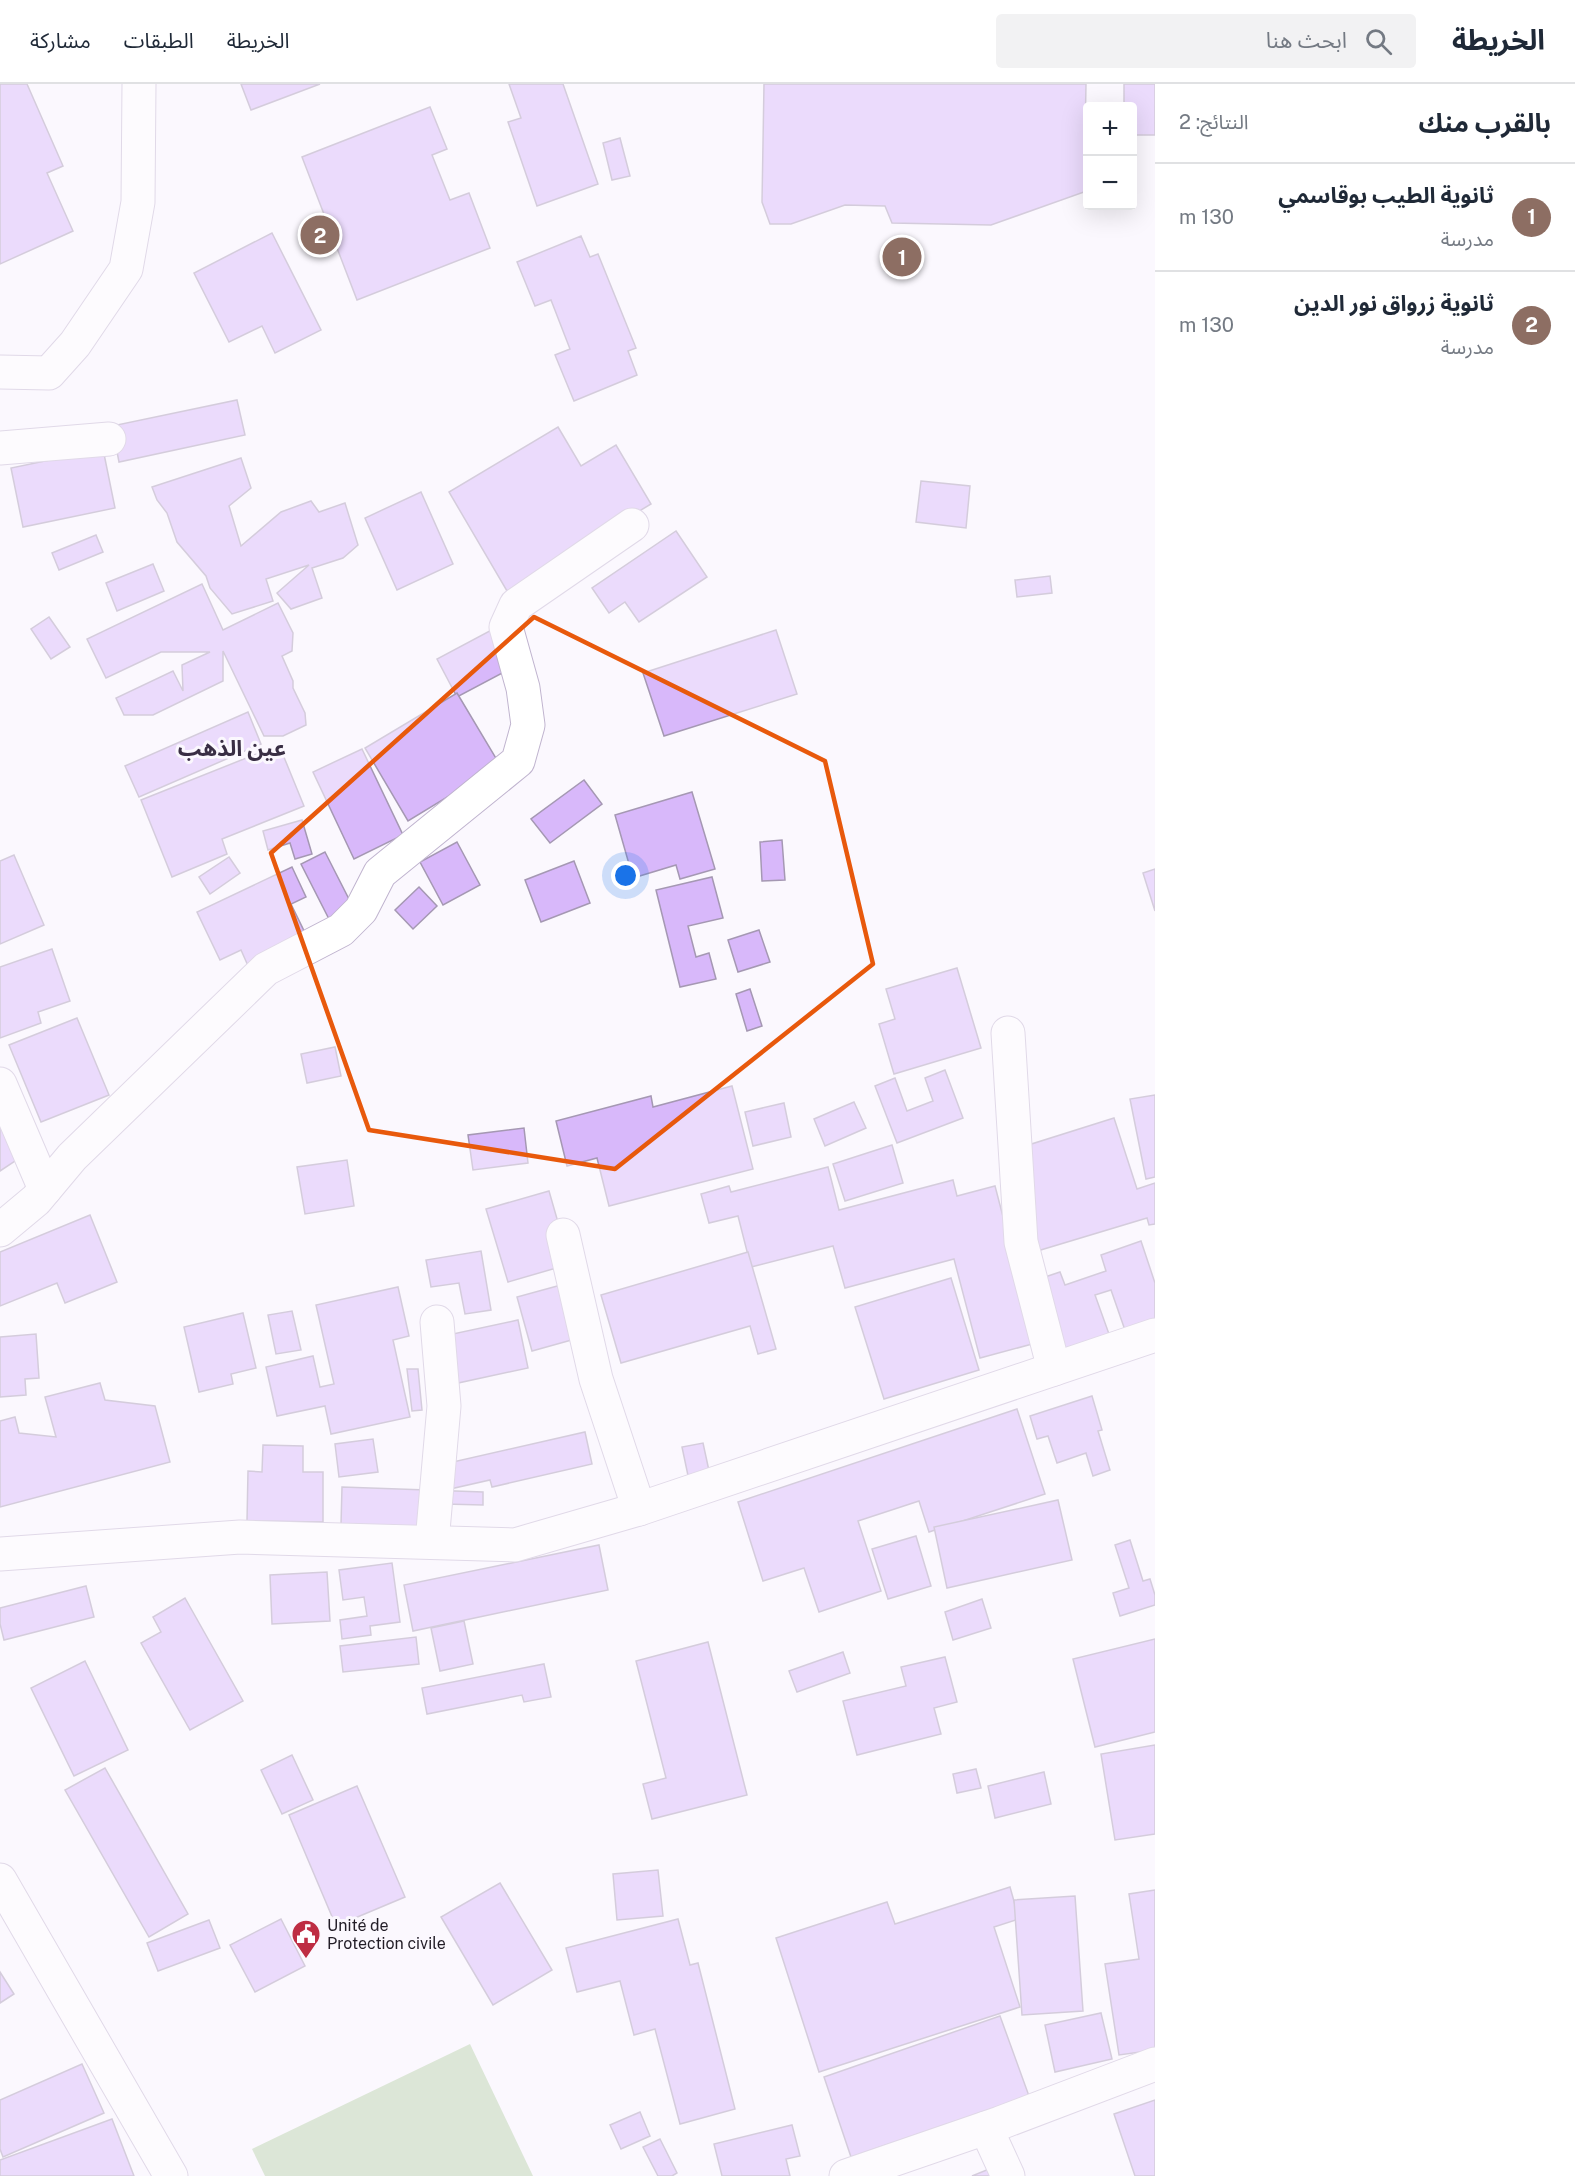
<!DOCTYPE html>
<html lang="ar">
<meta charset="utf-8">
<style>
:root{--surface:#fff;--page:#f2f2f3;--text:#1f2937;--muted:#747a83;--line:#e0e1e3;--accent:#be2d43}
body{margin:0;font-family:"Public Sans","Noto Sans Arabic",sans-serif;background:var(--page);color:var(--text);direction:rtl}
.controls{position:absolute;right:18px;top:18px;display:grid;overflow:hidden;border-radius:6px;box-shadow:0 6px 24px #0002}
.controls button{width:54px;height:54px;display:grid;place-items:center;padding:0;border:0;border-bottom:2px solid var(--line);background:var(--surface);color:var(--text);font:30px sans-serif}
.you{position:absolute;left:626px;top:792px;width:21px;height:21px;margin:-15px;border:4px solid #fff;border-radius:50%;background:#1a73e8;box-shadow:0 0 0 9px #1a73e833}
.badge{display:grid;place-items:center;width:39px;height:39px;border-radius:50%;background:var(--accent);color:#fff;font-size:20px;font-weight:700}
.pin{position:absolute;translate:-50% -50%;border:3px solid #fff;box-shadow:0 2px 6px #0006}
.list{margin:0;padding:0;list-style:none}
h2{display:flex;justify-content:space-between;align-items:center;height:78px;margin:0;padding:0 24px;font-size:26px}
h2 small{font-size:20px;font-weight:400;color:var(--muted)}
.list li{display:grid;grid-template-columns:39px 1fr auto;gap:18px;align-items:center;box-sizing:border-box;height:108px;padding:0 24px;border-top:2px solid var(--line)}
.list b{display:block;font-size:22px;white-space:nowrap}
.list p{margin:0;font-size:20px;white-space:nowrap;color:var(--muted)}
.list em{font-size:20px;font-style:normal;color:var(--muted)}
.icon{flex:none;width:33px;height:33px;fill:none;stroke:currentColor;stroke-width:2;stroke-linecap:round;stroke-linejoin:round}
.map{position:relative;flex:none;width:1155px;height:2092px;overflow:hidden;direction:ltr}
header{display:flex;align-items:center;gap:36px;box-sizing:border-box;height:84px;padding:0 30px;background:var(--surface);border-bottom:2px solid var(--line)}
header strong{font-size:28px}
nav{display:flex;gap:33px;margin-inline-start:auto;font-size:21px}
.search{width:420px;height:54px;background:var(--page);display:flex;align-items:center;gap:15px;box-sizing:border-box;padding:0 21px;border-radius:6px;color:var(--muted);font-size:22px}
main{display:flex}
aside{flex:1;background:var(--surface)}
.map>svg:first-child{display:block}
</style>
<header>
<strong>الخريطة</strong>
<div class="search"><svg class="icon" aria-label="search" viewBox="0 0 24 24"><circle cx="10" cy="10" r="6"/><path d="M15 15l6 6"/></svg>ابحث هنا</div>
<nav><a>الخريطة</a><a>الطبقات</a><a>مشاركة</a></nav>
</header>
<main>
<aside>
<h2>بالقرب منك<small>النتائج: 2</small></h2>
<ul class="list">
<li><span class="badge" style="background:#8d6e63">1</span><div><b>ثانوية الطيب بوقاسمي</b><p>مدرسة</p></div><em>130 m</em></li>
<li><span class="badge" style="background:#8d6e63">2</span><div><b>ثانوية زرواق نور الدين</b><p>مدرسة</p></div><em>130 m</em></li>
</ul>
</aside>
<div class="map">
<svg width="1155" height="2092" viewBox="0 0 1155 2092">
<rect width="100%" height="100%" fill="#fbf8fe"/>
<path fill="#b5d1a8" d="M 470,1960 L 533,2092 L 265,2092 L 252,2065 Z"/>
<g fill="#d8b8fa" stroke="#a598b3" stroke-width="1.5">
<path d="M 0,0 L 27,0 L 63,82 L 47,89 L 73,147 L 0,180 Z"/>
<path d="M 241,0 L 320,0 L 251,26 Z"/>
<path d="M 509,0 L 563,0 L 598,100 L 537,122 L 508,38 L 521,34 Z"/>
<path d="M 764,0 L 1086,0 L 1084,108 L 991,141 L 892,139 L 885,122 L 845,121 L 791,140 L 770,140 L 762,118 Z"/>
<path d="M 1124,0 L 1155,0 L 1155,51 L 1132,51 L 1132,22 L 1124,22 Z"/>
<path d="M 430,23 L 447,65 L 432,71 L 450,116 L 469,109 L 490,164 L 357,216 L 302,73 Z"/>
<path d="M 620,54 L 630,92 L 612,96 L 603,59 Z"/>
<path d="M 272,149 L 321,246 L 275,269 L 262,242 L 229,258 L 194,189 Z"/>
<path d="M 581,152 L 590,173 L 598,170 L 636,264 L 628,267 L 637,291 L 574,317 L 555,271 L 570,265 L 551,216 L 535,222 L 517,178 Z"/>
<path d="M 237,316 L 245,351 L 119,378 L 112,342 Z"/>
<path d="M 558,343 L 581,382 L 616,361 L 651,420 L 507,507 L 449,408 Z"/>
<path d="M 103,365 L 115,424 L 23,443 L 11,384 Z"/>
<path d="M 241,374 L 251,404 L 229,422 L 241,462 L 281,428 L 311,417 L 319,428 L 345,419 L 358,461 L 343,474 L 312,484 L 322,514 L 291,525 L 277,509 L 309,481 L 266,495 L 273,517 L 232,530 L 210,504 L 206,492 L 177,458 L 167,429 L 157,416 L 152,403 Z"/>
<path d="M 921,397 L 970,402 L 966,444 L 916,438 Z"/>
<path d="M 421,408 L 453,480 L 397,506 L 365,434 Z"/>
<path d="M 676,447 L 707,493 L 639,538 L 625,518 L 609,529 L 592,504 Z"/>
<path d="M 96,451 L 103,468 L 59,486 L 52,469 Z"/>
<path d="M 153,480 L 164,507 L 117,527 L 106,499 Z"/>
<path d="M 1050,492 L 1052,509 L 1017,513 L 1015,496 Z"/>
<path d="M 202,500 L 223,546 L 278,519 L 293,549 L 292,567 L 282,572 L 293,597 L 293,604 L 305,629 L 306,641 L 283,652 L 264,652 L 223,567 L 223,597 L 153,631 L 124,631 L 116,614 L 173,587 L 183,607 L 182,581 L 210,568 L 161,568 L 106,594 L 87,555 Z"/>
<path d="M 49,533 L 70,563 L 51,575 L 31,545 Z"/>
<path d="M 499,542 L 519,580 L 457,613 L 437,575 Z"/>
<path d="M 776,546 L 797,610 L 664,652 L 643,589 Z"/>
<path d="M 457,609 L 500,681 L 408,737 L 365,664 Z"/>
<path d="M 248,628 L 261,660 L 139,713 L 125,682 Z"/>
<path d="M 279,661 L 304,722 L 222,755 L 227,770 L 172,793 L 141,716 Z"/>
<path d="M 362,665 L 403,751 L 354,775 L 313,688 Z"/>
<path d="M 584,696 L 602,720 L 550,759 L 531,735 Z"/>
<path d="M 692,708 L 715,785 L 680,795 L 676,781 L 633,794 L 615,731 Z"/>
<path d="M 302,736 L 312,770 L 295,775 L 290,759 L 268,766 L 263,747 Z"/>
<path d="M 782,756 L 785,796 L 762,797 L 760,758 Z"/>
<path d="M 457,758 L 480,801 L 443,821 L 420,778 Z"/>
<path d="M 325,768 L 355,827 L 331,839 L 301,780 Z"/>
<path d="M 14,771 L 44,841 L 0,860 L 0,777 Z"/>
<path d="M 229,773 L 240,789 L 210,810 L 199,793 Z"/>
<path d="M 574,777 L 590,819 L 541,838 L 525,796 Z"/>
<path d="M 292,783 L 306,813 L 291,820 L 308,855 L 249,884 L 241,866 L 220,876 L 197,828 Z"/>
<path d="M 1155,785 L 1155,827 L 1143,789 Z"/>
<path d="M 712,793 L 723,834 L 688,842 L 696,873 L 709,869 L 716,895 L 680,903 L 656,806 Z"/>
<path d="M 419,803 L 437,822 L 413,845 L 395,826 Z"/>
<path d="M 759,846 L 770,878 L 738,888 L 728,856 Z"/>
<path d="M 52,865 L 70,917 L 38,928 L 41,939 L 0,954 L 0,883 Z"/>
<path d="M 957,884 L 981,964 L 894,990 L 879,940 L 895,935 L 886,905 Z"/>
<path d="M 750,905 L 762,942 L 747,947 L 736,910 Z"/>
<path d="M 77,934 L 109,1011 L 41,1038 L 9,961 Z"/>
<path d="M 335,963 L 341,992 L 307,999 L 301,970 Z"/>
<path d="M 945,986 L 963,1034 L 897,1059 L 875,1002 L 895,994 L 907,1027 L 933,1017 L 925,994 Z"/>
<path d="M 732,1002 L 753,1085 L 609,1122 L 597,1074 L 567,1082 L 556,1037 L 651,1012 L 653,1023 Z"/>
<path d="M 1155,1011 L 1155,1093 L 1146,1095 L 1130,1015 Z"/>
<path d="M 854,1018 L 866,1044 L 825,1062 L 814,1035 Z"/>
<path d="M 784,1019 L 791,1053 L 753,1062 L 745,1028 Z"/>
<path d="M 1114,1034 L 1137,1105 L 1155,1099 L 1155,1140 L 1149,1141 L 1147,1134 L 1034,1168 L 1003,1069 Z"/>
<path d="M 0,1035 L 24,1071 L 0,1087 Z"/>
<path d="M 524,1044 L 528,1079 L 473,1086 L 468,1051 Z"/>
<path d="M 892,1061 L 903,1099 L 845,1117 L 833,1080 Z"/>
<path d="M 347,1076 L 354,1122 L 305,1130 L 297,1083 Z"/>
<path d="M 828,1083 L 839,1126 L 953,1096 L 957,1112 L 995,1102 L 1036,1259 L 980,1274 L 954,1175 L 845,1204 L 833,1162 L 751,1183 L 738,1132 L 709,1139 L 701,1110 L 729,1102 L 731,1108 Z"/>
<path d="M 549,1107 L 570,1180 L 508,1198 L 486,1125 Z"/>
<path d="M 90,1131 L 117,1198 L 65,1219 L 57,1199 L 0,1222 L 0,1168 Z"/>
<path d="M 1141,1157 L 1155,1199 L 1155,1239 L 1126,1249 L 1111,1206 L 1095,1211 L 1109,1250 L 1048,1270 L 1024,1200 L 1060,1188 L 1065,1201 L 1106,1187 L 1101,1171 Z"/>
<path d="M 481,1167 L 491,1226 L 465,1230 L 459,1199 L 431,1203 L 426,1176 Z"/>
<path d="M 748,1168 L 776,1265 L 758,1270 L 750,1242 L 621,1279 L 601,1211 Z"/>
<path d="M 951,1194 L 979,1286 L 884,1315 L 855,1223 Z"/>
<path d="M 572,1198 L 586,1252 L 532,1267 L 517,1213 Z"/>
<path d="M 398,1203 L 409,1252 L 393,1256 L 410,1333 L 331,1350 L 325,1322 L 277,1332 L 266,1283 L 313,1272 L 320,1303 L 334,1300 L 316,1221 Z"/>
<path d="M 292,1227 L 301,1266 L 276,1270 L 268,1231 Z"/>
<path d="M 243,1229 L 256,1284 L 231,1290 L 233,1300 L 199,1308 L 184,1243 Z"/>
<path d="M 518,1236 L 528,1284 L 458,1299 L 448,1251 Z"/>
<path d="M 36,1250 L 39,1294 L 25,1295 L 26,1311 L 0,1313 L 0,1253 Z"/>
<path d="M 407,1285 L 418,1285 L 422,1326 L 412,1327 Z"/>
<path d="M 100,1299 L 105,1316 L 155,1322 L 170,1378 L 0,1423 L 0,1337 L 15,1333 L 19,1349 L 56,1353 L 45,1313 Z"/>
<path d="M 1092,1312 L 1102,1346 L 1098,1347 L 1110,1386 L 1093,1392 L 1086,1369 L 1057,1379 L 1048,1352 L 1037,1355 L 1030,1332 Z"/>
<path d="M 1017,1325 L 1045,1410 L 929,1448 L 919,1417 L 858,1437 L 881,1507 L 819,1528 L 804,1484 L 763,1497 L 738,1418 Z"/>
<path d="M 585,1348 L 592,1380 L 492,1403 L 490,1396 L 450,1405 L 444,1380 Z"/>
<path d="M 373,1355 L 378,1388 L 339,1393 L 335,1360 Z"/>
<path d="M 703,1359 L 711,1396 L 690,1401 L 682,1363 Z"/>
<path d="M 263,1361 L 303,1362 L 303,1388 L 323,1388 L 323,1438 L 247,1437 L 248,1387 L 262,1388 Z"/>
<path d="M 342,1403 L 483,1408 L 483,1421 L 444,1420 L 443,1445 L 341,1441 Z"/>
<path d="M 1058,1416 L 1072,1476 L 947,1504 L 934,1443 Z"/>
<path d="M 916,1452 L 931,1502 L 888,1515 L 872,1465 Z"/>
<path d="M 1130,1456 L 1143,1497 L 1150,1495 L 1155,1511 L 1155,1521 L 1120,1532 L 1113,1509 L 1129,1504 L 1115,1461 Z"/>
<path d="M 599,1461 L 608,1506 L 413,1547 L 404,1501 Z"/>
<path d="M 392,1479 L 400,1538 L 370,1542 L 371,1551 L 342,1555 L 340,1536 L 367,1532 L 364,1513 L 343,1516 L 339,1486 Z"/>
<path d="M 327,1488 L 330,1537 L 272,1540 L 270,1491 Z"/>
<path d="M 86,1502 L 94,1533 L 4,1556 L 0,1540 L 0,1524 Z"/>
<path d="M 185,1514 L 243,1617 L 190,1646 L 141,1559 L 161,1548 L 153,1533 Z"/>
<path d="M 982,1515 L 991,1544 L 953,1556 L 945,1528 Z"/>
<path d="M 464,1537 L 473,1580 L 440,1587 L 431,1544 Z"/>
<path d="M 416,1553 L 419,1580 L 343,1588 L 340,1562 Z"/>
<path d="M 1155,1555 L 1155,1648 L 1095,1663 L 1073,1575 Z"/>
<path d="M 708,1558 L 747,1711 L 652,1735 L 643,1700 L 666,1694 L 636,1577 Z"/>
<path d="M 843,1568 L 850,1589 L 797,1608 L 789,1587 Z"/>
<path d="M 945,1573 L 957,1618 L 934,1624 L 941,1650 L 857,1671 L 843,1617 L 906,1602 L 901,1583 Z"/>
<path d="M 85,1577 L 128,1666 L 74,1692 L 31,1604 Z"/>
<path d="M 544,1580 L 551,1613 L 524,1618 L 522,1611 L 427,1630 L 422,1604 Z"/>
<path d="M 1155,1661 L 1155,1750 L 1115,1756 L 1101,1670 Z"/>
<path d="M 292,1671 L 313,1716 L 282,1730 L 261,1686 Z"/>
<path d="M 105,1684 L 188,1830 L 149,1853 L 65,1706 Z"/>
<path d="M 976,1685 L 981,1704 L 957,1709 L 953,1690 Z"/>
<path d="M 1044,1688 L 1051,1720 L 995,1734 L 988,1702 Z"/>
<path d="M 357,1702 L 405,1813 L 336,1842 L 289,1731 Z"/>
<path d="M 658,1786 L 663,1832 L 617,1836 L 613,1790 Z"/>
<path d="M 500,1799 L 552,1886 L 493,1921 L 441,1833 Z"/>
<path d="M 1010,1803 L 1019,1835 L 994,1843 L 1020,1923 L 819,1988 L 776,1854 L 887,1818 L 895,1840 Z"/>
<path d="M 1155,1806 L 1155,1966 L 1119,1971 L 1105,1880 L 1139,1875 L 1129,1810 Z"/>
<path d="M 1075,1812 L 1083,1927 L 1022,1931 L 1014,1816 Z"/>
<path d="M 281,1835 L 305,1882 L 255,1908 L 230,1861 Z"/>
<path d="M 678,1835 L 690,1881 L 698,1879 L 735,2025 L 680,2040 L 655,1945 L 634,1951 L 620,1897 L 577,1908 L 566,1864 Z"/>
<path d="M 209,1836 L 220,1864 L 158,1887 L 147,1859 Z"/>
<path d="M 0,1888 L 14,1910 L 0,1919 Z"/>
<path d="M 1101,1929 L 1112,1975 L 1055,1988 L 1045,1941 Z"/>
<path d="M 1000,1932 L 1029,2012 L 851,2073 L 824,1993 Z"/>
<path d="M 82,1980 L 104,2029 L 3,2073 L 0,2065 L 0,2016 Z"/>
<path d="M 1155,2016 L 1155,2092 L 1135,2092 L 1114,2030 Z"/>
<path d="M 640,2028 L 650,2052 L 621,2065 L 610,2041 Z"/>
<path d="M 112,2035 L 134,2092 L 0,2092 L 0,2076 Z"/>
<path d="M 792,2041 L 800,2072 L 786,2075 L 790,2092 L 722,2092 L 714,2060 Z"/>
<path d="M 660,2055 L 677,2089 L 672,2092 L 658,2092 L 643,2063 Z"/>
<path d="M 999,2081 L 1003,2092 L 972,2092 Z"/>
</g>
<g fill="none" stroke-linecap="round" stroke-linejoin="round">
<g stroke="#c0b4cf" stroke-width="35">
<g id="minor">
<path d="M 0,288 L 49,289 L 75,260 L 126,185 L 138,118 L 139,0"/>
<path d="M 0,364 L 109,355"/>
<path d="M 1008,949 L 1021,1158 L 1054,1285"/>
<path d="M 0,1000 L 45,1105"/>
<path d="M 0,1146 L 36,1116 L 72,1073 L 266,885 L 341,846 L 361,826 L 380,789 L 518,677 L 528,641 L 523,604 L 506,543 L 516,521 L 632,441"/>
<path d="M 563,1151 L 596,1295 L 639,1425"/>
<path d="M 432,1458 L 444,1322 L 437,1238"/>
<path d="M 0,1470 L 240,1453 L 515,1461 L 639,1425 L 1155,1251"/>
<path d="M 0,1796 L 171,2092"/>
<path d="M 986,2044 L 1008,2092"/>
<path d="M 846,2092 L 1000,2039 L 1155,1980"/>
</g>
</g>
<use href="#minor" stroke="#fff" stroke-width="33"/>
</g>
<path d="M0 0H1155V2092H0ZM 534,533 L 825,677 L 873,880 L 615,1085 L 369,1046 L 271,769 Z" fill="#fbf8fe" fill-opacity=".55" fill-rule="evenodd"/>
<path fill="none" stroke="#e8590c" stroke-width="4.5" stroke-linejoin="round" d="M 534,533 L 825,677 L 873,880 L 615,1085 L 369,1046 L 271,769 Z"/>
<defs>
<g id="civic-pin" transform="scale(1.5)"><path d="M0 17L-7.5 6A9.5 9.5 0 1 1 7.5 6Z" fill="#be2d43" stroke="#fbf8fe"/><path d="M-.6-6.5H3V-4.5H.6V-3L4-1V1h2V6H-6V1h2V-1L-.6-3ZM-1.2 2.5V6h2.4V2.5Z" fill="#fff"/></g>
</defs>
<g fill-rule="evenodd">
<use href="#civic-pin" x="306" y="1850"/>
</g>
<g text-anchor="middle" stroke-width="6" stroke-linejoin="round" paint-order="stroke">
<g font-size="16" fill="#221d27" stroke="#fbf8fe" text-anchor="start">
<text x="327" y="1847">Unité de<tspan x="327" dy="18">Protection civile</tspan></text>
</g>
<g font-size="22" font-weight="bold" fill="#392e44" stroke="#fbf8fe">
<text x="232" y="672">عين الذهب</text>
</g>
</g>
</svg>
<div class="controls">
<button>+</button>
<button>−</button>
</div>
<div class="you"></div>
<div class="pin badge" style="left:902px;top:173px;background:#8d6e63">1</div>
<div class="pin badge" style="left:320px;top:151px;background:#8d6e63">2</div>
</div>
</main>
